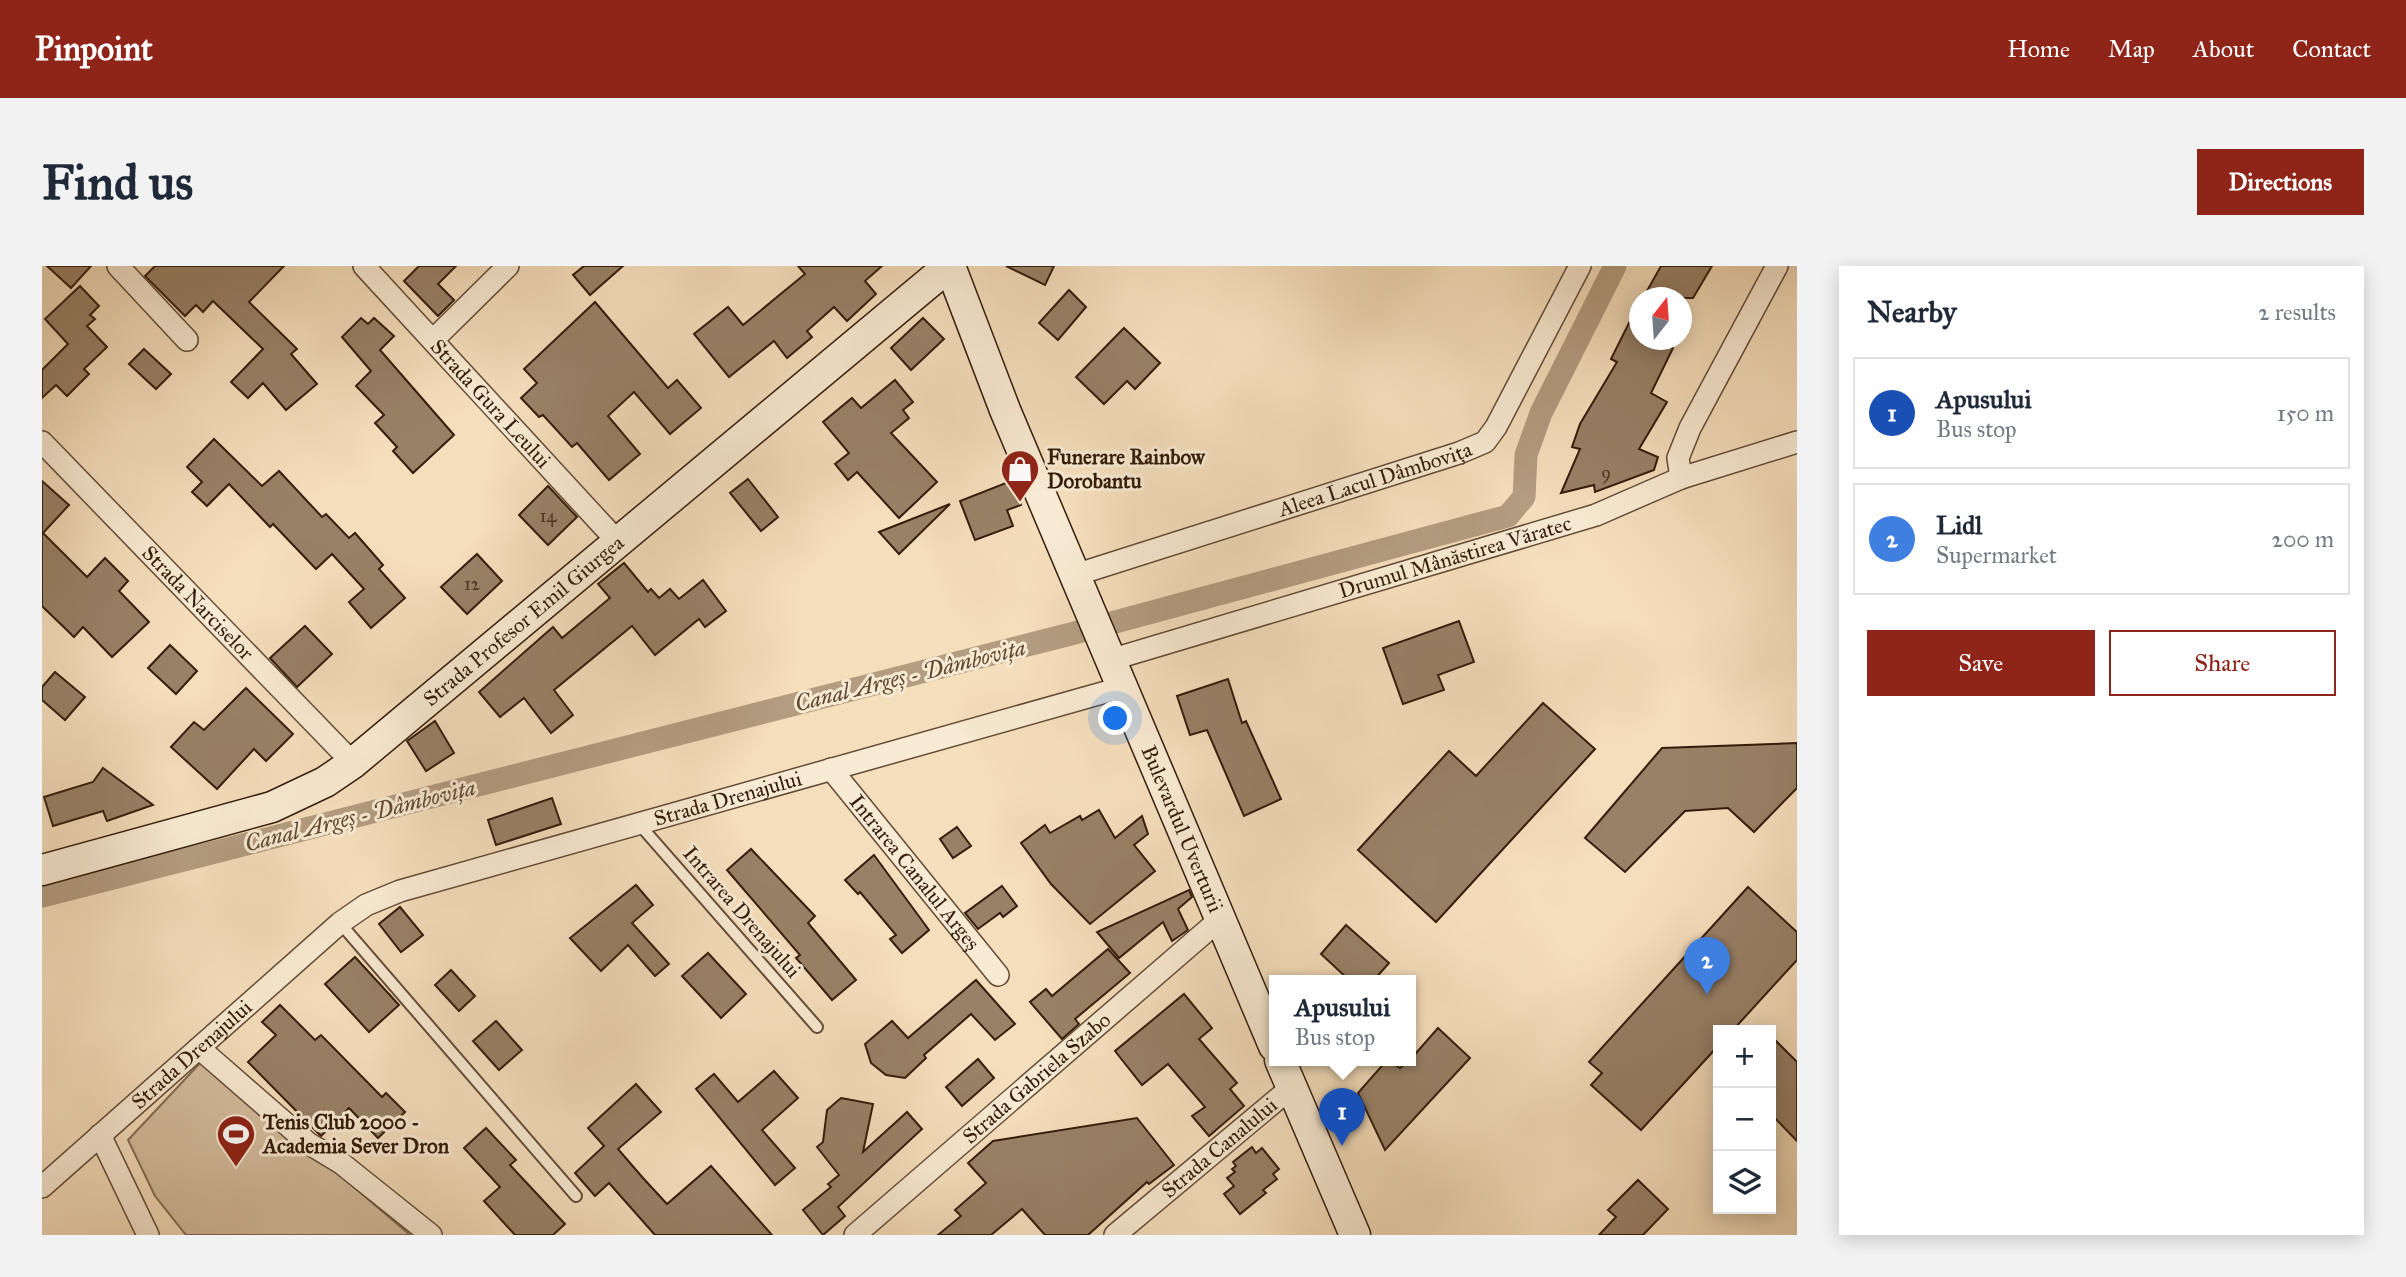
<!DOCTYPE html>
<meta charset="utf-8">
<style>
:root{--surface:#fff;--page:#f2f2f3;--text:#1f2937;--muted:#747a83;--line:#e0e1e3;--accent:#8f2418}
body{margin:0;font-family:"IM FELL Great Primer",serif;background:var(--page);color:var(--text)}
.controls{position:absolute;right:21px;bottom:21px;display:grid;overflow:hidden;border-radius:0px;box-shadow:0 4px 18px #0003}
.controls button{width:63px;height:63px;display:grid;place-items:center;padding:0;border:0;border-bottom:2px solid var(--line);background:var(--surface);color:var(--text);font:35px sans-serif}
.compass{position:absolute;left:1587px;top:21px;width:63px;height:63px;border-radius:50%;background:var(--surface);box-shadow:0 4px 18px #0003;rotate:17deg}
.you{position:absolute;left:1074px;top:453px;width:24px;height:24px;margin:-18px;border:5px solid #fff;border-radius:50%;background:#1a73e8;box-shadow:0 0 0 10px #1a73e833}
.badge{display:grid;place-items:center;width:46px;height:46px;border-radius:50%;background:var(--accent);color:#fff;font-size:23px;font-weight:700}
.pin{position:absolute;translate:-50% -58px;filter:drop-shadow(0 2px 4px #0008)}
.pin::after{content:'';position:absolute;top:37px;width:24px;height:21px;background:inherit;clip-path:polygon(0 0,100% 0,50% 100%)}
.popup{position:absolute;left:1227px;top:709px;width:147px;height:91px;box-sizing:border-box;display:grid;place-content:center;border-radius:0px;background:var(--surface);filter:drop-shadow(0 2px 5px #0005);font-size:23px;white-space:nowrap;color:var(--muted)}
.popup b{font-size:26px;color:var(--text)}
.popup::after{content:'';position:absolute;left:50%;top:100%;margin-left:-14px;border:14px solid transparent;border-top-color:var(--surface)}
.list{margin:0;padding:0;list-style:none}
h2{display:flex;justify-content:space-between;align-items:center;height:91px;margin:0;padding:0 28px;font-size:30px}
h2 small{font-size:23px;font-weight:400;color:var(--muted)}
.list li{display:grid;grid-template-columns:46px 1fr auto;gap:21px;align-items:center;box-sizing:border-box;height:112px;margin:0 14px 14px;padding:0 14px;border:2px solid var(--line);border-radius:0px}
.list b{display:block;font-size:26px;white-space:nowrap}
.list p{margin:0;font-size:23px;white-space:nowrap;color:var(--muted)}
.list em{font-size:23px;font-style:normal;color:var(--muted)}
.actions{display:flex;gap:14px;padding:21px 28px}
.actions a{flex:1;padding:16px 0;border:2px solid var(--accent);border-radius:0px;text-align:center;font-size:24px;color:var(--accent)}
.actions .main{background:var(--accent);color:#fff}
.icon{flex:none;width:38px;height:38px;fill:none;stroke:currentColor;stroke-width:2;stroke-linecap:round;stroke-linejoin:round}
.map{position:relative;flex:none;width:1755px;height:969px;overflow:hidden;border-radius:0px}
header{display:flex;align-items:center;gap:42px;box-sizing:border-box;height:98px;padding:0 35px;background:var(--accent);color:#fff}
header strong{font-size:33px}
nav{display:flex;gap:38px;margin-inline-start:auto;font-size:24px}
.intro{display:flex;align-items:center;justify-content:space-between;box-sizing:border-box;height:168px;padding:0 42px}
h1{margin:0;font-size:49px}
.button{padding:18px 32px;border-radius:0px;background:var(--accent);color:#fff;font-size:24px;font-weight:700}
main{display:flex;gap:42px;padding:0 42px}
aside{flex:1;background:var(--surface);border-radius:0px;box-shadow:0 4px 18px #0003}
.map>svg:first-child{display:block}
</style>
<header>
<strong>Pinpoint</strong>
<nav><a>Home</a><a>Map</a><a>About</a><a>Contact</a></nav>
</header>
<div class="intro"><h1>Find us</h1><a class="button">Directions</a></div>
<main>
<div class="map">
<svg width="1755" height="969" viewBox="0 0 1755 969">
<rect width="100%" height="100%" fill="#f5debc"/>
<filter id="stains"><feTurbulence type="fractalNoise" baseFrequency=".00286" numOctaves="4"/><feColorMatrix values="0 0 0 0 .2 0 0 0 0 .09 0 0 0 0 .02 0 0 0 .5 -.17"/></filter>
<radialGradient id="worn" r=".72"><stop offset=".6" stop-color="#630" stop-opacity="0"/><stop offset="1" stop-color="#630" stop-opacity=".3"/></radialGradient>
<path fill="#d4bd9e" stroke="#846d54" stroke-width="2" d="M 162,793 L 368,969 L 144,969 L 113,930 L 86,874 Z"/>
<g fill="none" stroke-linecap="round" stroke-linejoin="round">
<path stroke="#b39c80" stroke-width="23" d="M 0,630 L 1025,369 L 1466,250 L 1482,231 L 1484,189 L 1499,147 L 1573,0"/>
</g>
<g fill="#988167" stroke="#341d0b" stroke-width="2">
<path d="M 5,0 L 49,0 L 29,22 Z"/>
<path d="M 113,0 L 242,0 L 207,36 L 255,83 L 249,88 L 275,118 L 244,144 L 221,117 L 206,132 L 189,116 L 221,83 L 171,35 L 161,46 L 154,39 L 143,50 L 103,10 Z"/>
<path d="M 377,0 L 414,0 L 396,18 L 412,34 L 396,50 L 362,15 Z"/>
<path d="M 542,0 L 581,0 L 548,29 L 531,9 Z"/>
<path d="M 756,0 L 840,0 L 823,15 L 834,28 L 805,55 L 792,41 L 765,65 L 770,71 L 745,92 L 732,75 L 687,111 L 652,68 L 686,41 L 701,59 L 763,8 Z"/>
<path d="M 964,0 L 1012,0 L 1003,19 Z"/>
<path d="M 1619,0 L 1670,0 L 1651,32 L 1601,32 Z"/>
<path d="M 38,20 L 57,40 L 48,49 L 53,53 L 45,60 L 65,81 L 42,103 L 47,108 L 25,130 L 14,119 L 0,132 L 0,104 L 26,78 L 3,53 Z"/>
<path d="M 1027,24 L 1044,41 L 1016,74 L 997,57 Z"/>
<path d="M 1598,35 L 1598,74 L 1614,74 L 1631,82 L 1609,127 L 1625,136 L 1597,183 L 1616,191 L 1612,204 L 1553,226 L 1552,219 L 1519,227 L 1538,183 L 1530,181 L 1538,158 L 1575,96 L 1569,93 Z"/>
<path d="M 553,36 L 626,122 L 635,114 L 659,142 L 628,168 L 592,126 L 566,150 L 598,188 L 567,214 L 535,177 L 530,181 L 501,149 L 497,151 L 479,132 L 495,117 L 482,103 Z"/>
<path d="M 319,52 L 326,58 L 332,52 L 352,70 L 338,84 L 412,169 L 371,207 L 351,185 L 355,181 L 333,157 L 342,149 L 314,120 L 329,105 L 300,71 Z"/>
<path d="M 881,52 L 902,73 L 869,104 L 849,82 Z"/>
<path d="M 1082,62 L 1118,97 L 1093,123 L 1085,115 L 1062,138 L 1034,111 Z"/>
<path d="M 102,83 L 129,108 L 114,123 L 87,98 Z"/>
<path d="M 853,114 L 871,136 L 861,144 L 867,152 L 849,167 L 895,216 L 857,252 L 815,206 L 806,214 L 793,198 L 807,187 L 781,156 L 810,132 L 819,142 Z"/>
<path d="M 172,173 L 220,220 L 237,205 L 280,251 L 284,248 L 307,272 L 313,267 L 341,299 L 337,303 L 363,332 L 329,362 L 307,336 L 322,323 L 290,288 L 274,303 L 231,258 L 228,261 L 187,218 L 165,240 L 150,226 L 160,216 L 145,201 Z"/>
<path d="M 706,213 L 736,251 L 719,265 L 688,227 Z"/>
<path d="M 0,215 L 27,239 L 1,267 L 45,311 L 63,292 L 86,315 L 77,325 L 107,356 L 70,391 L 41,361 L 32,371 L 0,340 Z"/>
<path d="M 969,215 L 979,239 L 965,244 L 971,260 L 933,274 L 918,235 Z"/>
<path d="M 506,220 L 535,251 L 506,279 L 477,249 Z"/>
<path d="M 908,238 L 857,288 L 837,266 Z"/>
<path d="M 435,288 L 460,315 L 425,348 L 399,321 Z"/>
<path d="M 582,297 L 606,326 L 609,323 L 617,332 L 628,323 L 637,333 L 661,314 L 684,345 L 663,361 L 657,353 L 613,389 L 590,360 L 512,424 L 531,449 L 509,467 L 482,432 L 458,451 L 437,426 L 511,361 L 520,372 L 568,332 L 556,318 Z"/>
<path d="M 1417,355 L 1432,396 L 1396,409 L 1402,424 L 1361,438 L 1341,382 Z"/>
<path d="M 263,360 L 290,388 L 255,421 L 228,392 Z"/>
<path d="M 128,379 L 155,405 L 134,428 L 106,402 Z"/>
<path d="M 13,406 L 43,431 L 23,454 L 0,434 L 0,421 Z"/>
<path d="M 1186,413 L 1200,457 L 1204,455 L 1239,533 L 1202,550 L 1165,464 L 1148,469 L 1135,430 Z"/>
<path d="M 204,422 L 251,468 L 224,495 L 212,483 L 175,523 L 129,481 L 152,456 L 162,464 Z"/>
<path d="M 1501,437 L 1553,483 L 1394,656 L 1316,584 L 1407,485 L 1434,510 Z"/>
<path d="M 393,455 L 412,487 L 384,505 L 365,475 Z"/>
<path d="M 1755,477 L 1755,522 L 1712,566 L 1686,542 L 1643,545 L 1583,606 L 1543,572 L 1620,482 Z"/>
<path d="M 61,502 L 111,539 L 65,555 L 61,545 L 11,560 L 2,531 L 51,516 Z"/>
<path d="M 510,532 L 519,558 L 454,579 L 446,554 Z"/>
<path d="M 1057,544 L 1073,572 L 1100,550 L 1106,568 L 1092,579 L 1113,605 L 1048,658 L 1009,618 L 979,577 L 1003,559 L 1008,567 L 1038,550 L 1040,554 Z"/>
<path d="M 915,561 L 929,580 L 911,592 L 898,573 Z"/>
<path d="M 709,583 L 773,650 L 766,657 L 814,714 L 790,734 L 754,692 L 758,689 L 685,604 Z"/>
<path d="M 832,589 L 887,664 L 860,687 L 848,673 L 854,669 L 818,626 L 816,628 L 803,614 Z"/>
<path d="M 594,619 L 611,639 L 590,657 L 627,698 L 613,710 L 586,679 L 559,705 L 528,672 Z"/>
<path d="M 960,620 L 975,640 L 961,651 L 958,647 L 936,663 L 923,647 Z"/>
<path d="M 1706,621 L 1755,666 L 1755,694 L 1691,764 L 1676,764 L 1676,780 L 1599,864 L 1549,819 L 1560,807 L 1547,796 Z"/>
<path d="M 1147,624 L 1150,631 L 1136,643 L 1146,664 L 1130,675 L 1121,656 L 1077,692 L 1055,666 Z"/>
<path d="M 358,641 L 381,669 L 359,686 L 337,658 Z"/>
<path d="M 1304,659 L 1347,697 L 1332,714 L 1307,714 L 1279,688 Z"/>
<path d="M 1066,683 L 1088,707 L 1033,753 L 1037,758 L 1020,773 L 988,736 L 1004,723 L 1010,730 Z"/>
<path d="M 666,687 L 704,728 L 679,752 L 640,710 Z"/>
<path d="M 313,691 L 357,739 L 327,766 L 283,718 Z"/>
<path d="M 409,704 L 433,730 L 417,745 L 393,719 Z"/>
<path d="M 934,714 L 973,758 L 953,774 L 929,748 L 882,789 L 884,792 L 863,812 L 844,809 L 829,797 L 823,778 L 850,755 L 866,772 Z"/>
<path d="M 1142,728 L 1170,762 L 1157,773 L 1195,817 L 1188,823 L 1202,840 L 1167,870 L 1150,850 L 1163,841 L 1126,798 L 1100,819 L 1073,785 Z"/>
<path d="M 238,739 L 273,774 L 279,769 L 340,831 L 344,827 L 363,846 L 336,872 L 307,842 L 279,870 L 206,796 L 234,769 L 220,756 Z"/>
<path d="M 454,755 L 480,784 L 457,804 L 431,775 Z"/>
<path d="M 1396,762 L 1428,792 L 1343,884 L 1316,827 L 1345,794 L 1358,802 L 1368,794 Z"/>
<path d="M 1729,770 L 1755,796 L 1755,875 L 1729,848 Z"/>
<path d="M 936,793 L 952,812 L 920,840 L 904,821 Z"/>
<path d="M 732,805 L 756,832 L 720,864 L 753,902 L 733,919 L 654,823 L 672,808 L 696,836 Z"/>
<path d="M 594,818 L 619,846 L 576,883 L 601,912 L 625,938 L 669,900 L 730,969 L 613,969 L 567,917 L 553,930 L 533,907 L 562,880 L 546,862 Z"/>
<path d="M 799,832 L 831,838 L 821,886 L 865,846 L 880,863 L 796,941 L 803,950 L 781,969 L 761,944 L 789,921 L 786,918 L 797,909 L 775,881 L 781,876 L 785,844 Z"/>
<path d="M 1095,852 L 1132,899 L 1107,918 L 1105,916 L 1046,969 L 1003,969 L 980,943 L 949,969 L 896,969 L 919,950 L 913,944 L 944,917 L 926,897 L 951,875 Z"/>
<path d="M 444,862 L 474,894 L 468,899 L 523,958 L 511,969 L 473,969 L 442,935 L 458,921 L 422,882 Z"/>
<path d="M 1210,881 L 1214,887 L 1220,882 L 1237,903 L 1231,908 L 1235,913 L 1221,924 L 1224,927 L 1198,948 L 1182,928 L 1192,920 L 1185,912 L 1193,906 L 1190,903 L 1194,900 L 1191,896 Z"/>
<path d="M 1596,914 L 1626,943 L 1601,969 L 1557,969 L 1574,951 L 1566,944 Z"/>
</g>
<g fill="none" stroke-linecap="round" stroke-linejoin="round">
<g stroke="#644d37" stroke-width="14">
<g id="lane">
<path d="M 597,558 L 775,761"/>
<path d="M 298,657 L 534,930"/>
</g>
</g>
<g stroke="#644d37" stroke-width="24">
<g id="street">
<path d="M 76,0 L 145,74"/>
<path id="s1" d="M 322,0 L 576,276"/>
<path d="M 391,74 L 466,0"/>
<path id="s2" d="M 0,176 L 311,497"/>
<path d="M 1639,212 L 1636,192 L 1648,162 L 1735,0"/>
<path id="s3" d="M 1033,309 L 1417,187 L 1443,176 L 1454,161 L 1538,0"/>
<path id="s4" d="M 1068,394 L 1554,249 L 1639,212 L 1755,176"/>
<path id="s5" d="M 789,503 L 956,709"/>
<path d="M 157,782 L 266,877 L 299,897 L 389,969"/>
<path d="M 58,869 L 106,969"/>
<path id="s6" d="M 0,921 L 298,657 L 324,639 L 358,625 L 1078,422"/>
<path id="s7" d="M 813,969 L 1176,655"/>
<path id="s8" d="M 1073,969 L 1250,821"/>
</g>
</g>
<g stroke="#341d0b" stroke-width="33">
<g id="secondary">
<path id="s9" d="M 908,0 L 963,144 L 1232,780"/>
<path id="s10" d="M 0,604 L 230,541 L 283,516 L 311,497 L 907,0"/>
<path d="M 1238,794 L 1313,969"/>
</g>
</g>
<use href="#lane" stroke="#f8ead3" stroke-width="10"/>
<use href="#street" stroke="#f8ead3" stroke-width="21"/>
<use href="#secondary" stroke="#f8ead3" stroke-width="30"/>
</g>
<defs>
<g id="shop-pin" transform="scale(2.0125)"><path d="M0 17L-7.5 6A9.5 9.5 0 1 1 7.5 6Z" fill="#8f2418" stroke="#f8ead3"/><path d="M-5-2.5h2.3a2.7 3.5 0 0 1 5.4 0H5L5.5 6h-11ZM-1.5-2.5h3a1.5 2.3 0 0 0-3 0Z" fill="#fff"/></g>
<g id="stadium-pin" transform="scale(2.0125)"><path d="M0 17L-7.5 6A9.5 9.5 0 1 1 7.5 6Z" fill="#8f2418" stroke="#f8ead3"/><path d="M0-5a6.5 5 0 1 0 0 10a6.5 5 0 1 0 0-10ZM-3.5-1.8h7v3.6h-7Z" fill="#fff"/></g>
</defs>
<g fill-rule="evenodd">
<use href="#shop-pin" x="978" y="203"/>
<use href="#stadium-pin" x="194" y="868"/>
</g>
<g text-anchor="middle" stroke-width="6" stroke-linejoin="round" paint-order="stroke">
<g font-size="18" fill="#4d3622">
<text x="1564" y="213">9</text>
<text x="506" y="256">14</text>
<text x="430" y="324">12</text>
</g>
<g font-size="21" fill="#341d0b" stroke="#f8ead3">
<text dy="7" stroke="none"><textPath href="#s1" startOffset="187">Strada Gura Leului</textPath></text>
<text dy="7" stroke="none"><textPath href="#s3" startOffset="315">Aleea Lacul Dâmbovița</textPath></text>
<text dy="7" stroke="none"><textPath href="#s4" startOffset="360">Drumul Mânăstirea Văratec</textPath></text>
<text dy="7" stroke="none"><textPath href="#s2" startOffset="224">Strada Narciselor</textPath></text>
<text dy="7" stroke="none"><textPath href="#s10" startOffset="553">Strada Profesor Emil Giurgea</textPath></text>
<text dy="7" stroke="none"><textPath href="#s6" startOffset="807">Strada Drenajului</textPath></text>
<text dy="7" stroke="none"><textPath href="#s9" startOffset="609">Bulevardul Uverturii</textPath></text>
<text dy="7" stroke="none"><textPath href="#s5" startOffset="133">Intrarea Canalul Argeș</textPath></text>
<text transform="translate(700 646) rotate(49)" y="7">Intrarea Drenajului</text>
<text dy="7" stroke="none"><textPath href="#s6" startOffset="200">Strada Drenajului</textPath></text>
<text dy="7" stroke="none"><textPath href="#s7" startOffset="240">Strada Gabriela Szabo</textPath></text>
<text dy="7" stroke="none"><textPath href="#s8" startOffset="136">Strada Canalului</textPath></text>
</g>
<g font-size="21" font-weight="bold" fill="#341d0b" stroke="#f8ead3" text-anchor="start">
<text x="1005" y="198">Funerare Rainbow<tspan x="1005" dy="24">Dorobantu</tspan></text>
<text x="221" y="863">Tenis Club 2000 -<tspan x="221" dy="24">Academia Sever Dron</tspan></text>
</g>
<g font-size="23" font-style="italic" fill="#604934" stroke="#f8ead3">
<text transform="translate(868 409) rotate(-14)" y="8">Canal Argeș - Dâmbovița</text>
<text transform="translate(318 549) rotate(-14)" y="8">Canal Argeș - Dâmbovița</text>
</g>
</g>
<rect width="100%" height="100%" filter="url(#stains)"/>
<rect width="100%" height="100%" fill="url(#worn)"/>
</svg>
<div class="controls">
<button>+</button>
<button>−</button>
<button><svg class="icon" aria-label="layers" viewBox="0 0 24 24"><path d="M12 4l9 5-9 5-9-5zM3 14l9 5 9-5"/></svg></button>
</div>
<svg class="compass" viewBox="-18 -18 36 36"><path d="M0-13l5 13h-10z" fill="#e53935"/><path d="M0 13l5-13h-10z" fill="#747a83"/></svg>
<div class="you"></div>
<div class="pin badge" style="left:1300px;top:880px;background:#1a4fb4">1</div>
<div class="popup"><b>Apusului</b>Bus stop</div>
<div class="pin badge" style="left:1665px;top:729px;background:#3f7fe0">2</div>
</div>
<aside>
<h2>Nearby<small>2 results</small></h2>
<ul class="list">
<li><span class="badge" style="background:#1a4fb4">1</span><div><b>Apusului</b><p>Bus stop</p></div><em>150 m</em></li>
<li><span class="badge" style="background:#3f7fe0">2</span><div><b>Lidl</b><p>Supermarket</p></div><em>200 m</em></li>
</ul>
<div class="actions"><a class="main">Save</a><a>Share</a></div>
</aside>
</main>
